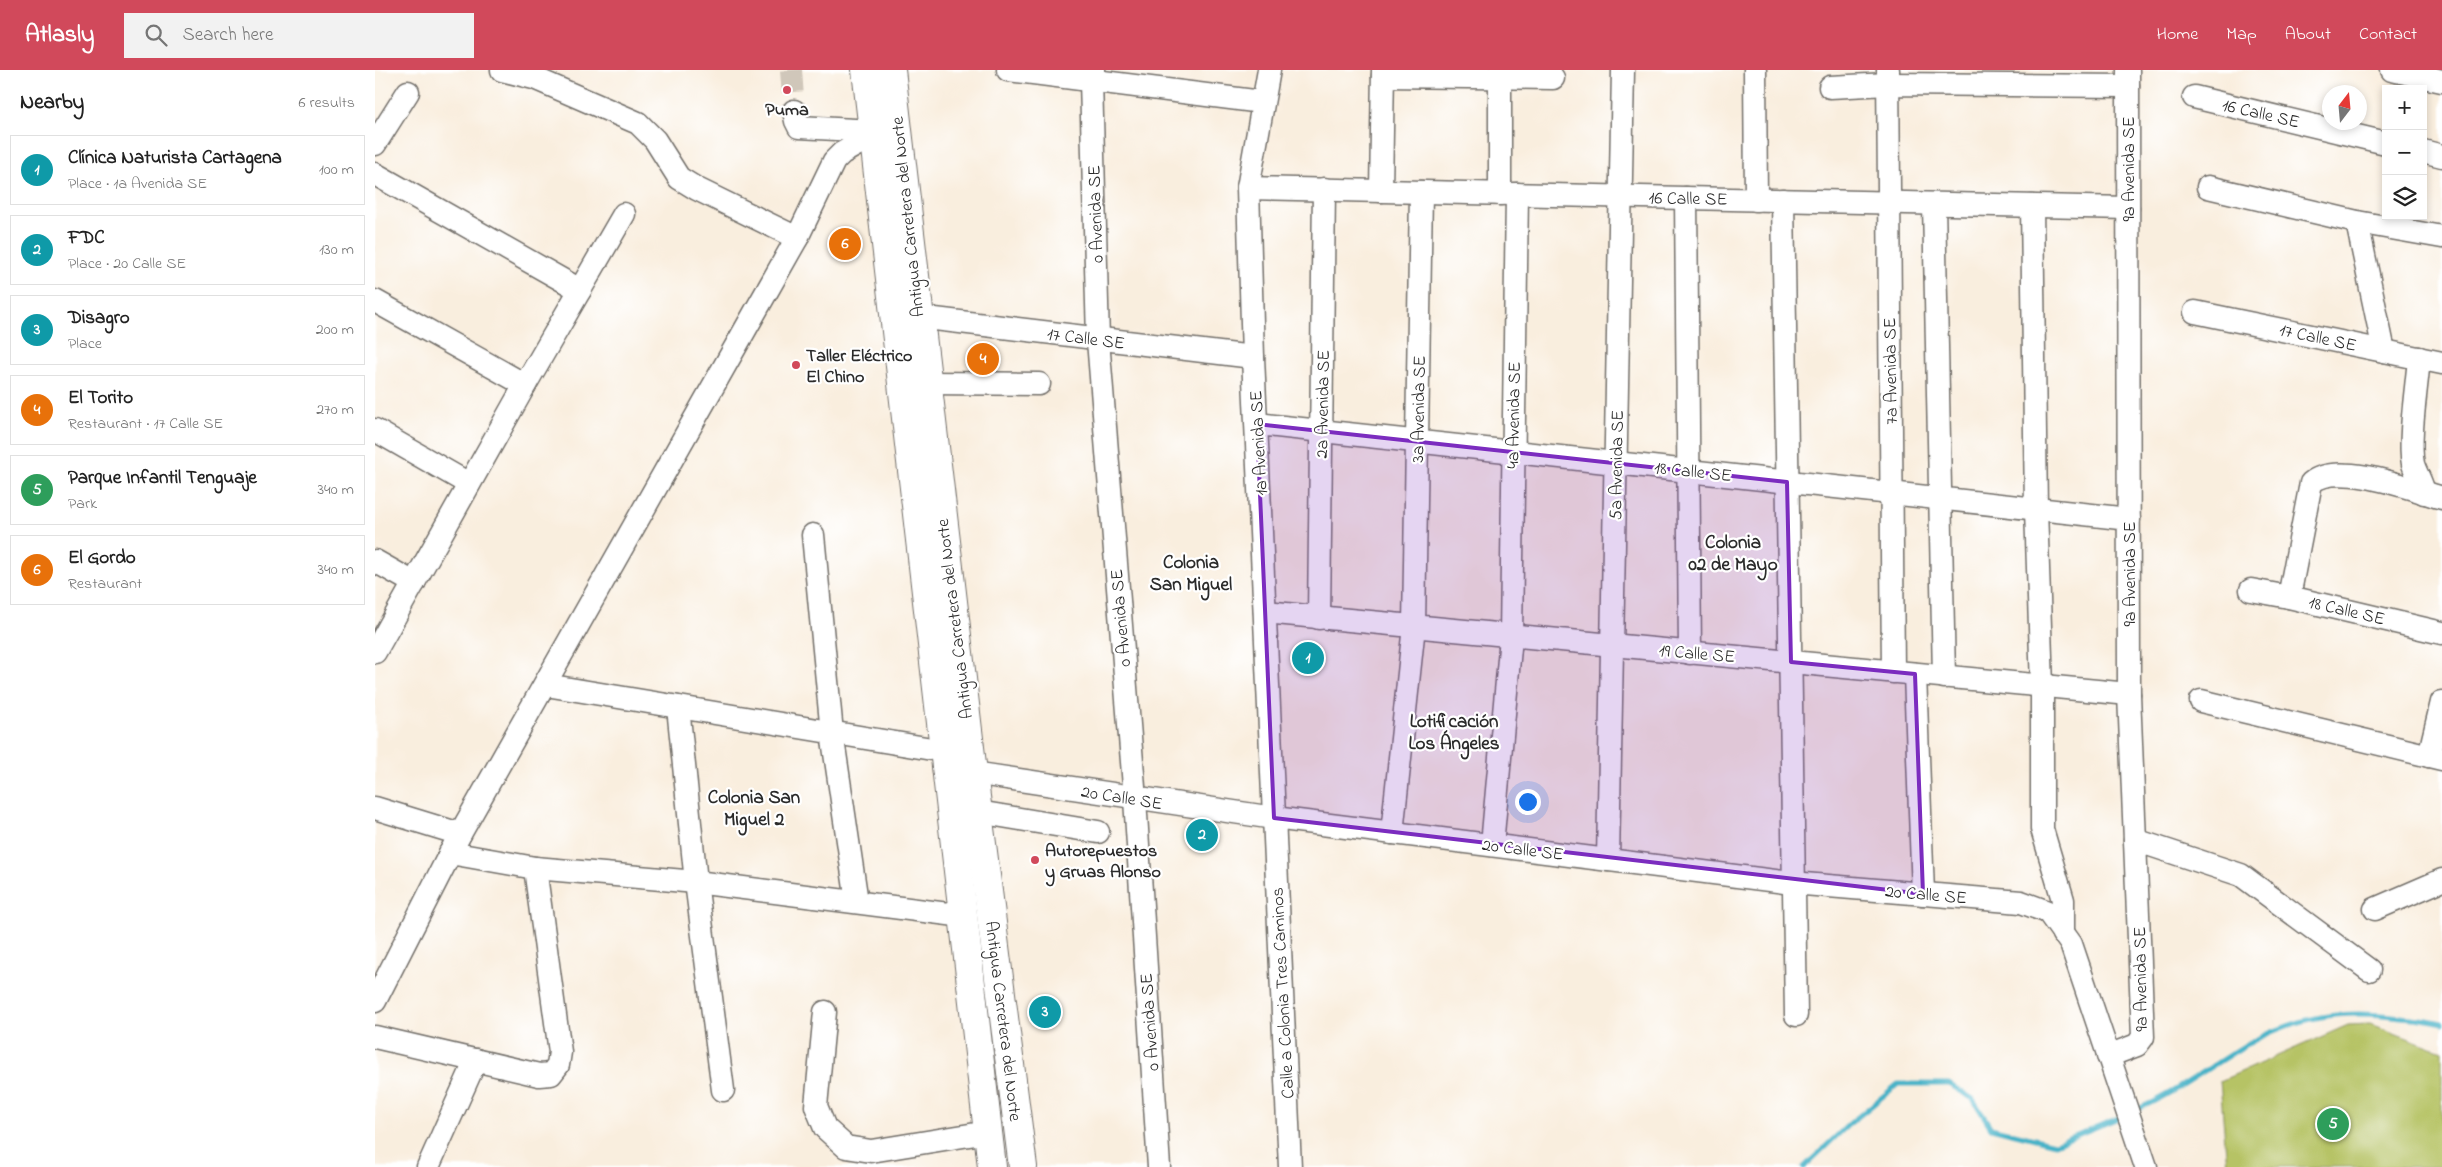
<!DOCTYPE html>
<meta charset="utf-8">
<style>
:root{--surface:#fff;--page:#f2f2f2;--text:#222;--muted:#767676;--line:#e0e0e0;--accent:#d1495b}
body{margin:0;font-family:"Indie Flower",sans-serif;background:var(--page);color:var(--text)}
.controls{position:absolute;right:15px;top:15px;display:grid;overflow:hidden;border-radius:0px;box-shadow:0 2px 8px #0003}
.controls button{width:45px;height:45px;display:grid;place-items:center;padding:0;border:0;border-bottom:1px solid var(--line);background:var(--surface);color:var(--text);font:25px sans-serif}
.compass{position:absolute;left:1947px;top:15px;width:45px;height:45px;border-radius:50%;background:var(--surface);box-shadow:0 2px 8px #0003;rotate:16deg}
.you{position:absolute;left:1152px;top:731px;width:18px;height:18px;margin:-12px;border:4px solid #fff;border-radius:50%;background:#1a73e8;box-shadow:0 0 0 8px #1a73e833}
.badge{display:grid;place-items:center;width:32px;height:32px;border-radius:50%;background:var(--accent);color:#fff;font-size:16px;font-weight:700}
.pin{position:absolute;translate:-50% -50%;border:2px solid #fff;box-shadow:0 1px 5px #0006}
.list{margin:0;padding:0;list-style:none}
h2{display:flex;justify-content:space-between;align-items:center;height:65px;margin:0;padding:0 20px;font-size:21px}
h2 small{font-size:16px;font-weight:400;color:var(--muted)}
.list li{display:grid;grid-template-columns:32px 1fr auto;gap:15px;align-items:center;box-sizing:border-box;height:70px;margin:0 10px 10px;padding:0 10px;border:1px solid var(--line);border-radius:0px}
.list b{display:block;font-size:19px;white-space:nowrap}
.list p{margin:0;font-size:16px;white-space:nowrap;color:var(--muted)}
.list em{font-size:16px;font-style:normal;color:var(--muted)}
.icon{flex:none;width:28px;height:28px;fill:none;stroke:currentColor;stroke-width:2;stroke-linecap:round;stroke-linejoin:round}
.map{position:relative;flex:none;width:2067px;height:1097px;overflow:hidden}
header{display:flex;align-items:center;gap:30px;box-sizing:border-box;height:70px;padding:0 25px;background:var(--accent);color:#fff}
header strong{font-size:24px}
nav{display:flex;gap:28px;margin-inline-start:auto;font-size:18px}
.search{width:350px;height:45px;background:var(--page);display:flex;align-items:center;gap:12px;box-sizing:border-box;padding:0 18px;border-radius:0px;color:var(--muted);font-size:19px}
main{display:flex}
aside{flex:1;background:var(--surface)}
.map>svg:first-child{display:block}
</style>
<header>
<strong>Atlasly</strong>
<div class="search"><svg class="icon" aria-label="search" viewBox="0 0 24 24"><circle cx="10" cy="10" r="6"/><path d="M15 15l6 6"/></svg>Search here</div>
<nav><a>Home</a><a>Map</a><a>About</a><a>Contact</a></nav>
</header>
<main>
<aside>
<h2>Nearby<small>6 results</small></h2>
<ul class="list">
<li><span class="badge" style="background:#0f9aa8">1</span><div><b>Clínica Naturista Cartagena</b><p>Place · 1a Avenida SE</p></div><em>100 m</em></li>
<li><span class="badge" style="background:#0f9aa8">2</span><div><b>FDC</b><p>Place · 20 Calle SE</p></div><em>130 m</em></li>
<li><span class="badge" style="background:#0f9aa8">3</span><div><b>Disagro</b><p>Place</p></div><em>200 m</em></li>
<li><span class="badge" style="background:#e8710a">4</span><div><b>El Torito</b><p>Restaurant · 17 Calle SE</p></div><em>270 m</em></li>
<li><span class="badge" style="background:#2e9e5b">5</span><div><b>Parque Infantil Tenguaje</b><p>Park</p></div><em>340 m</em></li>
<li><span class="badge" style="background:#e8710a">6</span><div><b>El Gordo</b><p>Restaurant</p></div><em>340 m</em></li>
</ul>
</aside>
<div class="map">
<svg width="2067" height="1097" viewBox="0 0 2067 1097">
<rect width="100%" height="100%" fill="#fff"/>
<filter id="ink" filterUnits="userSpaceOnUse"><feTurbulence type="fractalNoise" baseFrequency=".02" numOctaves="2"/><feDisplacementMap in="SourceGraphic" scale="10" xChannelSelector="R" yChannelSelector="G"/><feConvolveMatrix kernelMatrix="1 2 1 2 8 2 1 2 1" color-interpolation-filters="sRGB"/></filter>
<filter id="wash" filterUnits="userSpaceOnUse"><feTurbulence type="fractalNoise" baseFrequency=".0096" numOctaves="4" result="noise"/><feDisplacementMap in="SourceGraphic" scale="20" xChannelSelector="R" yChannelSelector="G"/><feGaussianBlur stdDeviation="1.12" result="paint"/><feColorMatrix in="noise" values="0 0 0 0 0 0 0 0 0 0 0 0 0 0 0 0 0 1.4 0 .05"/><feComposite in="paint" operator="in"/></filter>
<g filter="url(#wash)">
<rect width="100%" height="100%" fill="#f9eede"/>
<path fill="#b6c365" stroke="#707748" d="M 1995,954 L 2067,981 L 2067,1097 L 1852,1097 L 1845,1011 L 1973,955 Z"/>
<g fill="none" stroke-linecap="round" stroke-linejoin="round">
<g stroke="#4ab3c8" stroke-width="5">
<path d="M 1758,1041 C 1798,1025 1832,998 1869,976 C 1921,946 1967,939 2026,947 C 2039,948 2054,949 2067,953"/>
<path d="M 1429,1097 L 1473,1055 L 1523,1014 L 1574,1014 L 1598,1029 L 1616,1058 L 1680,1074 L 1748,1046"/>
</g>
</g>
</g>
<g filter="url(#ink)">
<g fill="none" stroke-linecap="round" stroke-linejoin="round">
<path stroke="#d0c7ba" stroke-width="22" stroke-dasharray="22 11" stroke-linecap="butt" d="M 416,0 L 419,41"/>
<g stroke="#736f6a" stroke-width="25">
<g id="minor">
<path d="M 127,0 L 159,8 L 263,53 L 280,70 L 304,108 L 322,119 L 422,168"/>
<path d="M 633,0 L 887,32"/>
<path d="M 719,0 L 716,10 L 723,270 L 760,729 L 784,1097"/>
<path d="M 894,0 L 873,118 L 878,287 L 915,1097"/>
<path d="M 1380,0 L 1381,130"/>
<path d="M 1513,0 L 1518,602"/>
<path d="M 2017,0 L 2067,11"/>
<path d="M 1008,6 L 1178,8"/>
<path d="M 1455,17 L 1513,14 L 1753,16"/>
<path d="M 1819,27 L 2011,73"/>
<path d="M 419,41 L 421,51 L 424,57 L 498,61"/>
<path d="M 0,74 L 33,22"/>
<path d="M 2048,81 L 2067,86"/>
<path d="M 0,104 L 205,220"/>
<path d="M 1833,117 L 1982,152 L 2067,167"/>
<path d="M 873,118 L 1753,138"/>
<path d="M 1006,121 L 1008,0"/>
<path d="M 1125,124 L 1125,0"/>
<path d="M 1311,128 L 1315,583"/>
<path d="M 1408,130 L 1421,945"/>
<path d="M 1559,134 L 1569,607"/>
<path d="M 1657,136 L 1661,439 L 1667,616 L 1667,759 L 1688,830 L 1688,864"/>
<path d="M 1982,152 L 2009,281"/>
<path d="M 0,231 L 150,315"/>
<path d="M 1820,242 L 2067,293"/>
<path d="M 543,247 L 878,287"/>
<path d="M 2044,288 C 2042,315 2033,370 2038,394 C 2041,404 2047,412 2049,423"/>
<path d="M 551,313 L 664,314"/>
<path d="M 882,354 L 1754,449"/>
<path d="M 0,360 L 94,414"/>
<path d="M 438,465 L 457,663 L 482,832"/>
<path d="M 0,491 L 39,513"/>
<path d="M 1876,520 L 1914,527 L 2067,563"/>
<path d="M 1914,527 L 1936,413 C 1961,390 2037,419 2067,428"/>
<path d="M 890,542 L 1754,624"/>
<path d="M 944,548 L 949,119"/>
<path d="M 0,582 L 150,315 L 249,144"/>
<path d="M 1540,604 L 1548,824"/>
<path d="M 171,615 L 569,681"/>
<path d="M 1826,631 L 2067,689"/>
<path d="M 303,637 L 321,812 L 348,1020"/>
<path d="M 2054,686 L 2067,632"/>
<path d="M 598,703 L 899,748 L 1417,813 L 1646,832 L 1673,842 L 1696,874 L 1771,1097"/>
<path d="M 0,738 L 85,764"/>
<path d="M 603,742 L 723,762"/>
<path d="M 1017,763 L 1039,556 L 1046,122"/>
<path d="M 1760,770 L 1866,805 L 1994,900"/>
<path d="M 1117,775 L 1136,567 L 1142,124"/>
<path d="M 75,783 L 160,798 L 321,812 L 589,846"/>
<path d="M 1233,790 L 1248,0"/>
<path d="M 2000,839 L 2067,810"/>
<path d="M 0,931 L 85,764 L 422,168 L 459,91 L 467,83 L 499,65"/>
<path d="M 450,942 L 441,1036 L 450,1058 L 471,1077 L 496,1081 L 613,1062"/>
<path d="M 0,967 L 164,1005 L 176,1004 L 183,995 L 185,982 L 160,798"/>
<path d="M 1733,986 L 1762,975 L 1768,967 L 1754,624 L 1753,0"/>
<path d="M 53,1097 L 101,990"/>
</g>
</g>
<g stroke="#736f6a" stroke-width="30">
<g id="major">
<path d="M 491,0 L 617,1097"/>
<path d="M 516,0 L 598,703 L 648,1097"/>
</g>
</g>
<use href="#minor" stroke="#fff" stroke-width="22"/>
<use href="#major" stroke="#fff" stroke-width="28"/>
</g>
</g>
<path fill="#7b2cbf" fill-opacity="0.2" stroke="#7b2cbf" stroke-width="4" stroke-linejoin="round" d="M 882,354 L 1412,412 L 1416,592 L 1540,604 L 1548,824 L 899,748 Z"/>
<g fill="#d1495b" stroke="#fff" stroke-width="2">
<circle cx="412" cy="20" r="5"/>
<circle cx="421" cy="295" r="5"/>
<circle cx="660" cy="790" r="5"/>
</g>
<g text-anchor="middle" stroke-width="4.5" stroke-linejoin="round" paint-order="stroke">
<g font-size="18" font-weight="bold" fill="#2b2b2b" stroke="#fff" text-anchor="start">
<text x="412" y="45" text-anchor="middle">Puma</text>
<text x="431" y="291">Taller Eléctrico<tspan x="431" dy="21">El Chino</tspan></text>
<text x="670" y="786">Autorepuestos<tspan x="670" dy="21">y Gruas Alonso</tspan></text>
</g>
<g font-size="18" fill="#2b2b2b" stroke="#fff">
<text transform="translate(1886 43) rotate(13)" y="6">16 Calle SE</text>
<text transform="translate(1753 99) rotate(-90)" y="6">9a Avenida SE</text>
<text transform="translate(1313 128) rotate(1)" y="6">16 Calle SE</text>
<text transform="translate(720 144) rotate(-92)" y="6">0 Avenida SE</text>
<text transform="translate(532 147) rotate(-96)" y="6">Antigua Carretera del Norte</text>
<text transform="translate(1943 267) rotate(12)" y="6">17 Calle SE</text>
<text transform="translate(711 268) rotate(7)" y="6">17 Calle SE</text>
<text transform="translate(1515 301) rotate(-91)" y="6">7a Avenida SE</text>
<text transform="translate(947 334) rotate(-89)" y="6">2a Avenida SE</text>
<text transform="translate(1043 339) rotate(-89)" y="6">3a Avenida SE</text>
<text transform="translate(1138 345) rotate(-89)" y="6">4a Avenida SE</text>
<text transform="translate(883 373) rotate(-93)" y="6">1a Avenida SE</text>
<text transform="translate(1241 395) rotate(-89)" y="6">5a Avenida SE</text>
<text transform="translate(1318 401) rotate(6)" y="6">18 Calle SE</text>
<text transform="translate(1754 504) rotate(-90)" y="6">9a Avenida SE</text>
<text transform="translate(1972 540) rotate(13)" y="6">18 Calle SE</text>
<text transform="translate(745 548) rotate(-95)" y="6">0 Avenida SE</text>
<text transform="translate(579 549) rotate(-97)" y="6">Antigua Carretera del Norte</text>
<text transform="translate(1322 583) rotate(5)" y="6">19 Calle SE</text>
<text transform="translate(747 727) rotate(9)" y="6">20 Calle SE</text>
<text transform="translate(1148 779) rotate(7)" y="6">20 Calle SE</text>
<text transform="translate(1551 824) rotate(5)" y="6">20 Calle SE</text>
<text transform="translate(1765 909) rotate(-91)" y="6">9a Avenida SE</text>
<text transform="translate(907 923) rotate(-93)" y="6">Calle a Colonia Tres Caminos</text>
<text transform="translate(629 951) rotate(83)" y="6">Antigua Carretera del Norte</text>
<text transform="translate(774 952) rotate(-94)" y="6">0 Avenida SE</text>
</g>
<g font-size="19" font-weight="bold" fill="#2b2b2b" stroke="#fff">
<text x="1358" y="478">Colonia<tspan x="1358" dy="22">02 de Mayo</tspan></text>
<text x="816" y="498">Colonia<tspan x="816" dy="22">San Miguel</tspan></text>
<text x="1079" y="657">Lotificación<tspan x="1079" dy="22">Los Ángeles</tspan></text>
<text x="379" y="733">Colonia San<tspan x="379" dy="22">Miguel 2</tspan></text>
</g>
</g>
</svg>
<div class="controls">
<button>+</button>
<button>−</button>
<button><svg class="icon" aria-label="layers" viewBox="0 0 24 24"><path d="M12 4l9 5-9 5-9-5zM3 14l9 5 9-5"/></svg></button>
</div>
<svg class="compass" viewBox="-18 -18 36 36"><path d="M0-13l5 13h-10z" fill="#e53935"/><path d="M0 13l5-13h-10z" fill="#767676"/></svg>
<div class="you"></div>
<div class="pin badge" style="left:933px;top:588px;background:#0f9aa8">1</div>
<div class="pin badge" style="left:827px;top:765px;background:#0f9aa8">2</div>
<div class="pin badge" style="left:670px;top:942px;background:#0f9aa8">3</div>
<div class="pin badge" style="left:608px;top:289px;background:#e8710a">4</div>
<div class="pin badge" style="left:1958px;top:1054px;background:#2e9e5b">5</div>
<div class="pin badge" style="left:470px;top:174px;background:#e8710a">6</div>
</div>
</main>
